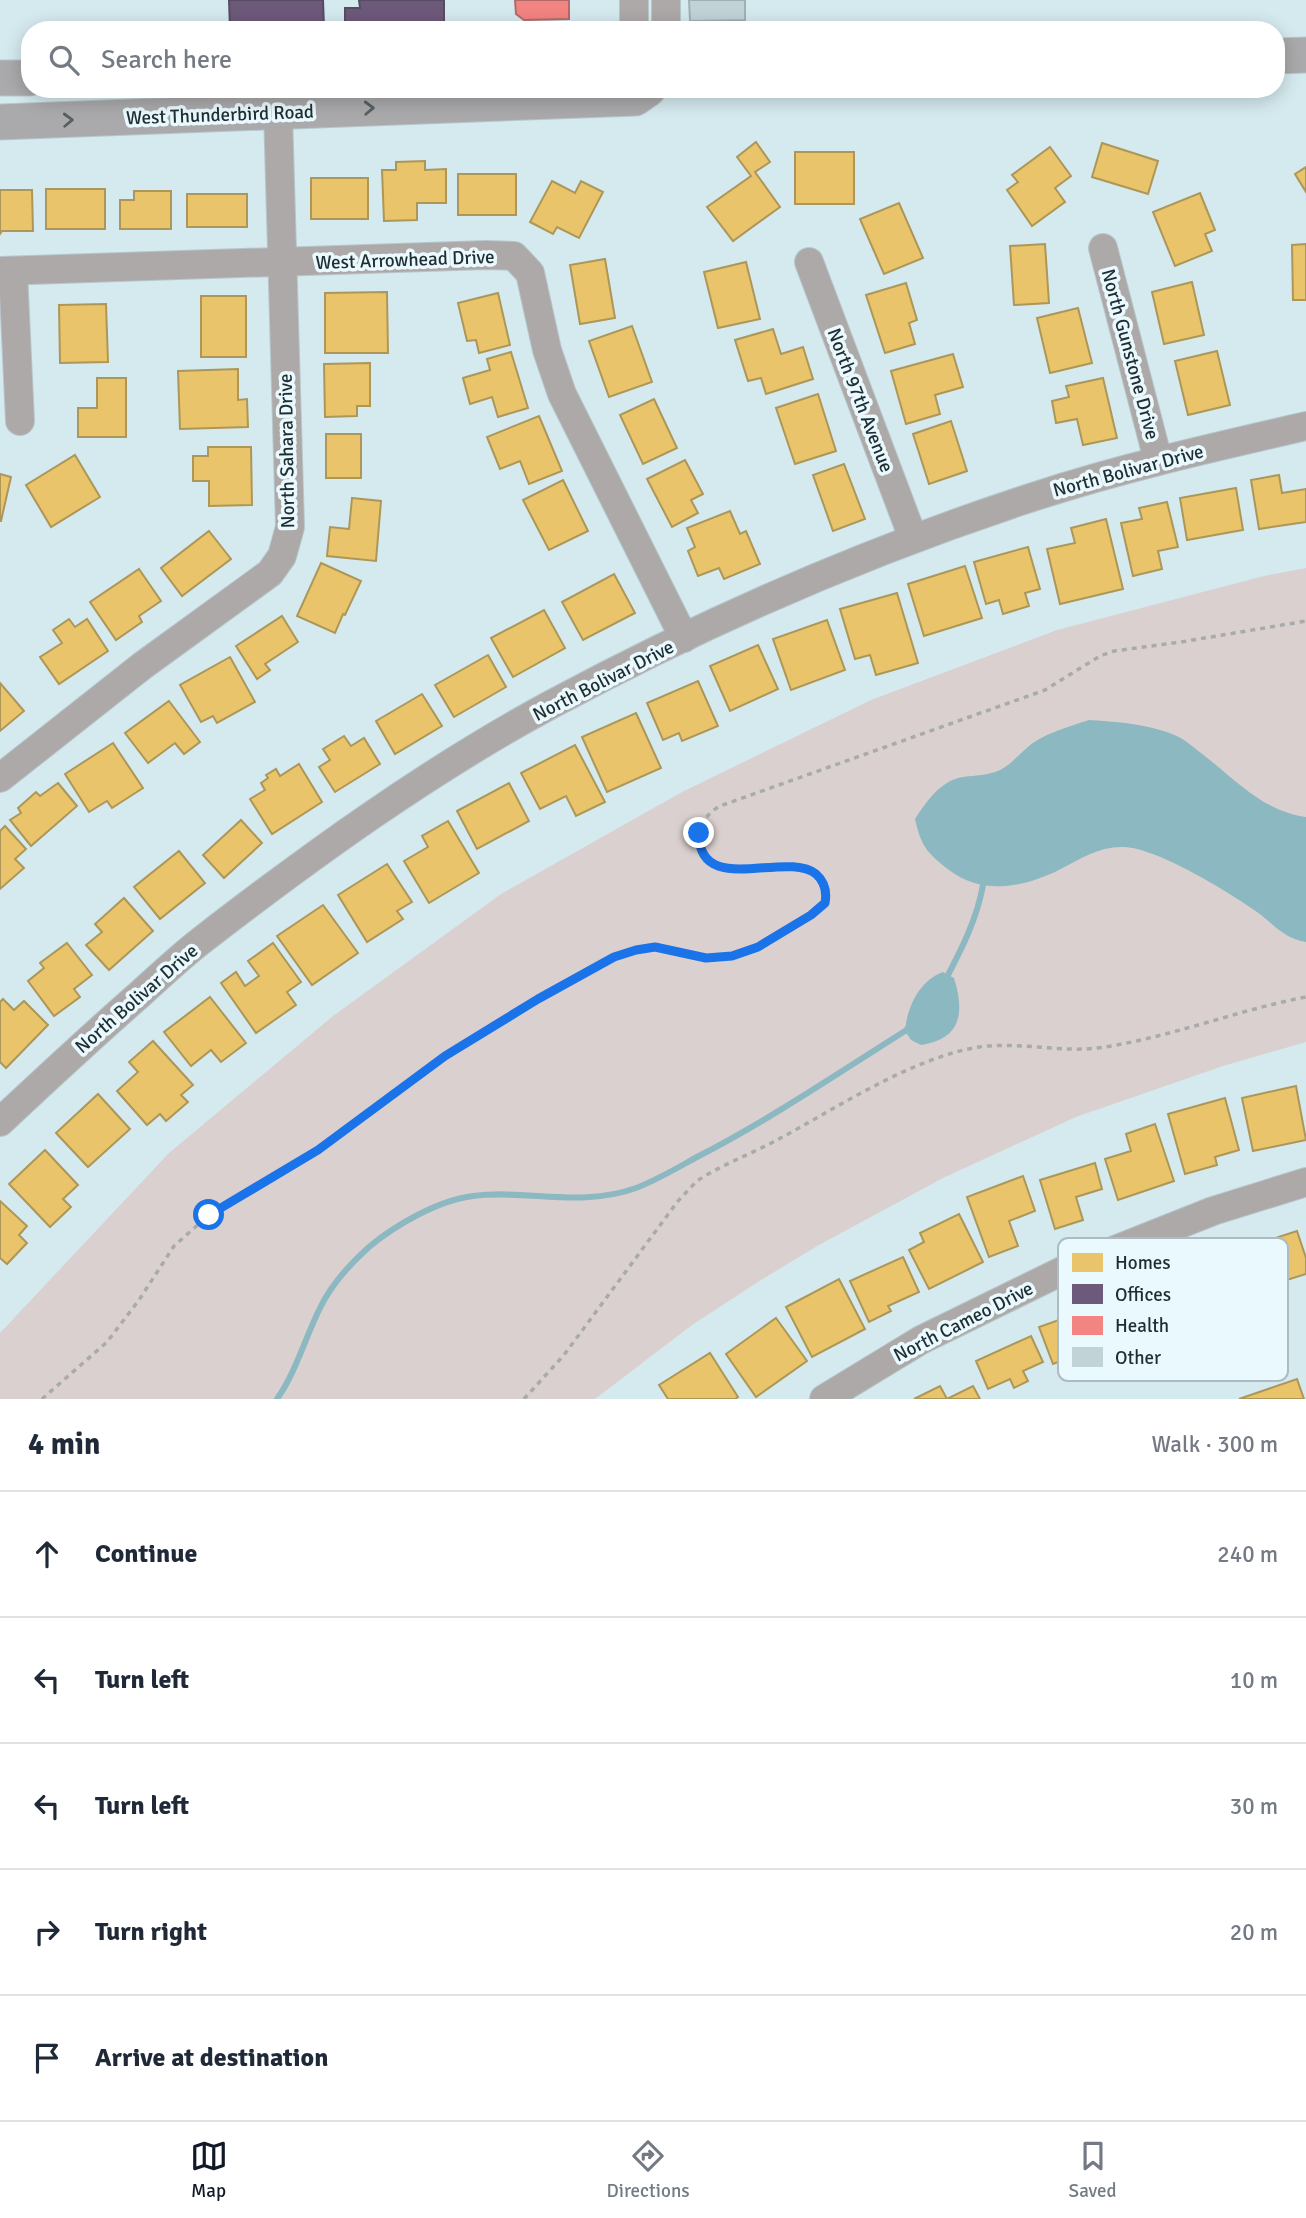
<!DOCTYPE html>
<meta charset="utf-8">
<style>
:root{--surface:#fff;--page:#f2f2f3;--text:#1f2937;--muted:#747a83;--line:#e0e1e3;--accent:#111827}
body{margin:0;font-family:Signika,sans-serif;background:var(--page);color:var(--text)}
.stop{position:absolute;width:21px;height:21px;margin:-16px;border:5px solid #1a73e8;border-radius:50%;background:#fff}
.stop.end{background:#1a73e8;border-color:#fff;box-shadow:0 2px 7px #0008}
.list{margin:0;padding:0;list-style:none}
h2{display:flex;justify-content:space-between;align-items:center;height:91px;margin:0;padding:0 28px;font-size:30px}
h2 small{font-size:23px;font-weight:400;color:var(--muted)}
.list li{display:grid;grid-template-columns:46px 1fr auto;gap:21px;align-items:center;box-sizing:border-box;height:126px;padding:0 28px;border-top:2px solid var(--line)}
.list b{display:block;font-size:26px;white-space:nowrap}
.list em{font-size:23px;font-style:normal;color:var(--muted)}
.icon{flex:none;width:38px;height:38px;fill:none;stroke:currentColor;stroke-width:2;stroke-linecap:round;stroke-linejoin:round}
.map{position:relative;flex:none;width:1306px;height:1399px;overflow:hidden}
.search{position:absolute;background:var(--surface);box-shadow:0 4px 18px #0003;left:21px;right:21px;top:21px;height:77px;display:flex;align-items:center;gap:18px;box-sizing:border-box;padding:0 24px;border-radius:28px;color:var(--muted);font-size:26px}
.sheet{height:721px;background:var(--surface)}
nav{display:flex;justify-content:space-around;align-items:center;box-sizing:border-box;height:98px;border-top:2px solid var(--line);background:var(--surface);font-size:19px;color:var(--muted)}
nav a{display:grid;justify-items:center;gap:4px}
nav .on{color:var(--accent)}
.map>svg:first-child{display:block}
</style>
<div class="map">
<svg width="1306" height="1399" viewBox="0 0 1306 1399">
<rect width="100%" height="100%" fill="#d5eaef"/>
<path fill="#dbd0d0" d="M 1306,568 L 1306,1042 L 1223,1066 L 1076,1117 L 943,1178 L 819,1245 L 761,1280 L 692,1325 L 595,1399 L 0,1399 L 0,1333 L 169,1153 L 333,1016 L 501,894 L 682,792 L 871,700 L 1057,630 L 1264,576 Z"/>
<g fill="#8cb8c2">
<path d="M 1089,720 C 1120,722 1151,724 1179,737 C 1187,741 1194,748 1201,753 C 1235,779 1262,811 1306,817 L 1306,942 C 1283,938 1275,925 1257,912 C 1229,892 1157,848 1124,847 C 1100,846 1080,859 1059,870 C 1024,887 983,896 949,870 C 927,853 921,846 915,819 C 926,802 941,780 963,777 C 976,775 987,776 1000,770 C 1012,764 1019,754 1029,746 C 1043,734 1071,726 1089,720 Z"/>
<path d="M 943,972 L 954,978 C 965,1013 961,1039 921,1045 L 911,1040 L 905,1031 C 907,1007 919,981 943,972 Z"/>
</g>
<g fill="#e9c46a" stroke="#ac9759" stroke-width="2">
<path d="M 756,142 L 770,162 L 755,172 L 780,207 L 733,241 L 707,207 L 751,176 L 737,157 Z"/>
<path d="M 1102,143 L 1158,161 L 1148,194 L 1092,177 Z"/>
<path d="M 1050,147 L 1071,176 L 1055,188 L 1065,202 L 1032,226 L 1007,190 L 1018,182 L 1012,175 Z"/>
<rect x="795" y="152" width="59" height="52"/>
<path d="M 425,161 L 425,170 L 446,169 L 446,203 L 417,203 L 417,220 L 384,221 L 382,170 L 396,170 L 396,162 Z"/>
<path d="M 1306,167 L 1306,192 L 1295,174 Z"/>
<rect x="458" y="174" width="58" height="41"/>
<rect x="311" y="178" width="57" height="41"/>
<path d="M 552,181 L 575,193 L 581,181 L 603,192 L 579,238 L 557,227 L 553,234 L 530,222 Z"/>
<rect x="46" y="189" width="59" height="40"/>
<path d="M 0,190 L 32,190 L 33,231 L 2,231 L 0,234 Z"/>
<path d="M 134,191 L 171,191 L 171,229 L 120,229 L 120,200 L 134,200 Z"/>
<path d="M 1200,193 L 1215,230 L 1205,234 L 1212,251 L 1175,266 L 1153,212 Z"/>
<rect x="187" y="194" width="60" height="33"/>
<path d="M 899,203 L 923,258 L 884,274 L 860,219 Z"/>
<path d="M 1045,244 L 1049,303 L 1014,305 L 1010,246 Z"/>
<path d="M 1306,244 L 1306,300 L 1293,300 L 1292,245 Z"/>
<path d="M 605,259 L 615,318 L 580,324 L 570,265 Z"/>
<path d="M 746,262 L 760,319 L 718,328 L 704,272 Z"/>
<path d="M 1192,282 L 1204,335 L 1164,344 L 1152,292 Z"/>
<path d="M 906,283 L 917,320 L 909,323 L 915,344 L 885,353 L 866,295 Z"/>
<path d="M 387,292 L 388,353 L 325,353 L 325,293 Z"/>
<path d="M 498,293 L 510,345 L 479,353 L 476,340 L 467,341 L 458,303 Z"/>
<rect x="201" y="296" width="45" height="61"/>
<path d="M 106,304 L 108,362 L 60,363 L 59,305 Z"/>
<path d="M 1078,308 L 1092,363 L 1050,373 L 1037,318 Z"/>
<path d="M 632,326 L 652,382 L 609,397 L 589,341 Z"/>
<path d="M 773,329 L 781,354 L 803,347 L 813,379 L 766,394 L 761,378 L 748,381 L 735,340 Z"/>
<path d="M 1217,351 L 1230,405 L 1188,415 L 1175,361 Z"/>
<path d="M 511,352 L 528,408 L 498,417 L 492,397 L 470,404 L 463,378 L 490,370 L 487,359 Z"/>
<path d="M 953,354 L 963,387 L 935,395 L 940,414 L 906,424 L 891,371 Z"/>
<path d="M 370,363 L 370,406 L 357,406 L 357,416 L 325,417 L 324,364 Z"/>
<path d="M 238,369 L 238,400 L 247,399 L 248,427 L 180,429 L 178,371 Z"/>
<path d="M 97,378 L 126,378 L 126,437 L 78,437 L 78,408 L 97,408 Z"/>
<path d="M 1103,378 L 1117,438 L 1083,445 L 1077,419 L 1056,423 L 1052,401 L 1069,397 L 1066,386 Z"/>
<path d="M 818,394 L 836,451 L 795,464 L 776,408 Z"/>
<path d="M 654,399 L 677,448 L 643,464 L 620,415 Z"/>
<path d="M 539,416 L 562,471 L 529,484 L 520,461 L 500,469 L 487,437 Z"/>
<path d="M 951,421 L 967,471 L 929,484 L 913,434 Z"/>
<rect x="326" y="434" width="35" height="44"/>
<path d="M 208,447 L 251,447 L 252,505 L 209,506 L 209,481 L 193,481 L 193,456 L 208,456 Z"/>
<path d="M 75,455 L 100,497 L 51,527 L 26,485 Z"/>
<path d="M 685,460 L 703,494 L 691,500 L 698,513 L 672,527 L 647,479 Z"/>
<path d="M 844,464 L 865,519 L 833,531 L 813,475 Z"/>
<path d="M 0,474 L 11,477 L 1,521 L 0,521 Z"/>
<path d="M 1279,475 L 1282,493 L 1306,489 L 1306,522 L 1259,529 L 1251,480 Z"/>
<path d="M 563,480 L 588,531 L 549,550 L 523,500 Z"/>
<path d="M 1236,488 L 1243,530 L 1187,540 L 1180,498 Z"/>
<path d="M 352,498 L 381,501 L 376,561 L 327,556 L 330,527 L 349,529 Z"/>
<path d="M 1167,502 L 1178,547 L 1158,551 L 1162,569 L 1133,576 L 1121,523 L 1142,519 L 1139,508 Z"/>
<path d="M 730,511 L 740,534 L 746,531 L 760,564 L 724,579 L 719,568 L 698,576 L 688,551 L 695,547 L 687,528 Z"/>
<path d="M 1106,519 L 1123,589 L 1060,604 L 1047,549 L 1075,543 L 1071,528 Z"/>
<path d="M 209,531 L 231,559 L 182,596 L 161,568 Z"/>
<path d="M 1028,547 L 1040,589 L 1025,593 L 1029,606 L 1003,614 L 999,600 L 986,604 L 974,562 Z"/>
<path d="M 321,563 L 361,581 L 345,615 L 343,614 L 335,633 L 297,616 Z"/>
<path d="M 965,566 L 982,618 L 924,636 L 908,584 Z"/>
<path d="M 139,569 L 161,601 L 139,616 L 142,622 L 116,640 L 90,602 Z"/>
<path d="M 614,574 L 635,613 L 583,640 L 562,602 Z"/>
<path d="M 897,593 L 918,663 L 876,675 L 870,655 L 855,659 L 840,609 Z"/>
<path d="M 544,610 L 565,648 L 513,677 L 491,638 Z"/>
<path d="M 282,616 L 298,642 L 265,664 L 270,670 L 257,679 L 236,646 Z"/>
<path d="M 69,619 L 75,627 L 87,619 L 108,651 L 59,684 L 40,657 L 62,643 L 53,630 Z"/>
<path d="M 827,620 L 845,670 L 791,690 L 773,639 Z"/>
<path d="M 758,645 L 778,689 L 730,711 L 710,666 Z"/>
<path d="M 488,655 L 506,687 L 454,717 L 435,685 Z"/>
<path d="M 230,657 L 255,702 L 217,723 L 213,716 L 201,722 L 180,685 Z"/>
<path d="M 698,681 L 718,726 L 682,741 L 679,733 L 663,740 L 647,703 Z"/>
<path d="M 0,683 L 24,711 L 0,731 Z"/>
<path d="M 422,694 L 442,726 L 395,754 L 376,721 Z"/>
<path d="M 169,701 L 200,742 L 184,754 L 175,743 L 148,763 L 125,733 Z"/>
<path d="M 636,713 L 661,768 L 607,792 L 582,737 Z"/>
<path d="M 344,736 L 351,746 L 364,738 L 380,764 L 335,792 L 319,767 L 330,760 L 323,749 Z"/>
<path d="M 113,743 L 143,788 L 112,808 L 107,801 L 89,812 L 65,774 Z"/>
<path d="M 575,745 L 605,802 L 576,816 L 566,796 L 540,809 L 521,773 Z"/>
<path d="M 299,764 L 322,802 L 272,834 L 250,799 L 265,790 L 261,783 L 268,778 L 266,775 L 276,769 L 280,776 Z"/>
<path d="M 58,783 L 77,806 L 31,846 L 10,820 L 21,813 L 18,808 L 36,792 L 40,796 Z"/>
<path d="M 509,783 L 529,821 L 477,849 L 457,811 Z"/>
<path d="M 241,820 L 262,843 L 224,878 L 203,855 Z"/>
<path d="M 448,821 L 479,873 L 429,903 L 404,861 L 428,847 L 422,836 Z"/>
<path d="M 5,826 L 26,849 L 15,859 L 24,868 L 0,889 L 0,831 Z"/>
<path d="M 179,851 L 205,883 L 160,919 L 134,887 Z"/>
<path d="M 387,864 L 412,902 L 397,911 L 403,919 L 367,942 L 338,895 Z"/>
<path d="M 124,898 L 153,931 L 109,970 L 86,945 L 102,932 L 95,924 Z"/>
<path d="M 323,905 L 358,953 L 312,985 L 277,936 Z"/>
<path d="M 67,943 L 92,975 L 74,989 L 80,997 L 54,1016 L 28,981 L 44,968 L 40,963 Z"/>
<path d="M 273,943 L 301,982 L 287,992 L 296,1005 L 256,1033 L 221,983 L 236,972 L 245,986 L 259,976 L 248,961 Z"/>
<path d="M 210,997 L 246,1043 L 221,1062 L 211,1050 L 191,1066 L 164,1032 Z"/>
<path d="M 3,999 L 14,1010 L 24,1001 L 48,1025 L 6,1068 L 0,1062 L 0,1002 Z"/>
<path d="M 153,1041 L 193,1085 L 181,1095 L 188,1102 L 166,1121 L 160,1114 L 147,1125 L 117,1091 L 138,1072 L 129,1062 Z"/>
<path d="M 1296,1086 L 1306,1140 L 1253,1151 L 1242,1098 Z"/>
<path d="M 98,1094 L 130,1129 L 88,1167 L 56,1133 Z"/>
<path d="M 1225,1098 L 1239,1150 L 1215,1157 L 1217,1165 L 1185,1174 L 1168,1114 Z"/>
<path d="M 1155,1124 L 1174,1181 L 1118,1200 L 1105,1159 L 1131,1151 L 1126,1134 Z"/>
<path d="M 45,1150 L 78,1185 L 63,1199 L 71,1207 L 50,1227 L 9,1184 Z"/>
<path d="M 1095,1163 L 1102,1189 L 1076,1197 L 1083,1220 L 1055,1229 L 1040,1180 Z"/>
<path d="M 1023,1176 L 1035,1211 L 1009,1221 L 1018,1246 L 989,1257 L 967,1197 Z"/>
<path d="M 0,1201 L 27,1226 L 19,1235 L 27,1243 L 7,1264 L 0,1258 Z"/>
<path d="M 959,1214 L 983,1262 L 929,1289 L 909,1250 L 924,1242 L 920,1233 Z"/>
<path d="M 1297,1231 L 1306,1258 L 1306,1274 L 1255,1290 L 1241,1249 Z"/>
<path d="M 903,1257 L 919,1292 L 888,1306 L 891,1311 L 869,1322 L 850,1281 Z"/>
<path d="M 839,1279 L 865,1329 L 812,1357 L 786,1307 Z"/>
<path d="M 1095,1307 L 1111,1352 L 1074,1365 L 1071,1357 L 1053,1364 L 1039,1327 Z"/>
<path d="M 776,1318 L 807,1361 L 756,1397 L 726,1354 Z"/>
<path d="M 1031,1336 L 1043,1362 L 1023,1371 L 1028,1381 L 1014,1388 L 1010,1379 L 988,1389 L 976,1361 Z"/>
<path d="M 710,1353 L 738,1397 L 735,1399 L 668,1399 L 659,1385 Z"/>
<path d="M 1297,1379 L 1304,1399 L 1239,1399 Z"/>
<path d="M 940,1386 L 947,1399 L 914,1399 Z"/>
<path d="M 973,1386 L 980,1399 L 947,1399 Z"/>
</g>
<g fill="#6d597a" stroke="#564c64" stroke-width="2">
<path d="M 229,0 L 323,0 L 324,28 L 230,29 Z"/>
<path d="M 359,0 L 444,0 L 444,26 L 345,27 L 345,8 L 360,8 Z"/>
</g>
<path fill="#f28482" stroke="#b36a6a" stroke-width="2" d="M 515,0 L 569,0 L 569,19 L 524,20 L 516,14 Z"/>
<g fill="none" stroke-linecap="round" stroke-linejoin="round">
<g stroke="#8cb8c2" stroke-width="6">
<path d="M 946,979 C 962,948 977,919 983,885"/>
<path d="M 277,1399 C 296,1372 305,1338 320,1308 C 331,1285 350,1264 369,1247 C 395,1225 439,1200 473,1196 C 527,1189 581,1208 636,1188 C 657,1180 677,1168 697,1157 C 769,1120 837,1074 905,1031 L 909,1027"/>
</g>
</g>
<path fill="#c2d3d7" stroke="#a0b1b5" stroke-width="2" d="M 689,0 L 745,0 L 745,20 L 690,21 Z"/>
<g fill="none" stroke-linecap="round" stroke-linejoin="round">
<g stroke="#b7c7cb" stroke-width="30">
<g id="minor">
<path d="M 634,0 L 634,30"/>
<path d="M 666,0 L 666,30"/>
<path d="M 1103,248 L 1158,460"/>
<path d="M 809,262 L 913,538"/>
<path d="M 0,271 L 486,255 L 514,256 L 530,273 L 547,350 L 562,394 L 684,638"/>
<path d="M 13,271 L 20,421"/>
<path d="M 0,778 L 142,666 L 270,573 L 282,556 L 290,527 L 278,112"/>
<path d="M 0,1122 C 46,1079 92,1036 139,995 C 160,976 180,957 202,940 C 312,855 428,771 552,704 C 707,621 869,550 1036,496 C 1125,467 1215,447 1306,426"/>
<path d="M 824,1399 L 921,1340 L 1062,1271 L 1213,1211 L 1306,1182"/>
</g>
</g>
<g stroke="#b7c7cb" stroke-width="37">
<g id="major">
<path d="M 1276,56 L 1306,55"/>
<path d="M 0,78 L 30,78"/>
<path d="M 0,122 L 635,98 L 648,89"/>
</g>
</g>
<g stroke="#a8aaac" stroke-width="3.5" stroke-dasharray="5 5" stroke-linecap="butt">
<path d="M 42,1399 L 107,1342 L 139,1300 L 174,1246 L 209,1215 C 245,1194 282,1173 317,1150 C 361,1120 401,1086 445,1056 C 499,1021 556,985 614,957 C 654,938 669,957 706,958 C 740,959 766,941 794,925 C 803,920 813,915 821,908 C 826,903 827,896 825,889 C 813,835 702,903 699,839 C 698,824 708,813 720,806 L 1045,690 L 1100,656 L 1114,651 L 1181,642 L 1306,621"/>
<path d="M 524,1399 L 564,1355 L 678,1201 L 697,1181 C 721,1165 751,1154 777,1140 C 837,1108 911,1058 979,1047 C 1022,1041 1063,1054 1105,1047 C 1174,1036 1238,1010 1306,997"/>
</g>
<use href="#minor" stroke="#ada9a9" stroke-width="28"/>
<use href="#major" stroke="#aaaaac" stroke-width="35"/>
</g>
<defs><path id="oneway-chevron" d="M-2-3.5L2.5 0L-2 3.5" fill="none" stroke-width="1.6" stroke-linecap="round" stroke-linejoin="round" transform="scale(1.75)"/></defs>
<g stroke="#576063">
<use href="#oneway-chevron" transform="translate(369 108) rotate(-2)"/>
<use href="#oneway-chevron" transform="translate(68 120) rotate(-2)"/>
</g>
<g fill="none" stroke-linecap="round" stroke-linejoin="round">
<path stroke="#1a73e8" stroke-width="9" d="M 209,1215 L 318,1150 L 445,1056 L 538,999 L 614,957 L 636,950 L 655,947 L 706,958 L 732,956 L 758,947 L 811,915 L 825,903 C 827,892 825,882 816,874 C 786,850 698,898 699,833"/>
</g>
<g text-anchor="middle" stroke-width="7" stroke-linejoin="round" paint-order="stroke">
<g font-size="19" fill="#1f2e32" stroke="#eaf9fd">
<text transform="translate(220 114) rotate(-2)" y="7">West Thunderbird Road</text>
<text transform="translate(405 259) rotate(-2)" y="7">West Arrowhead Drive</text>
<text transform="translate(1131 354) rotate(75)" y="7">North Gunstone Drive</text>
<text transform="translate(861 400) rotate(69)" y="7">North 97th Avenue</text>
<text transform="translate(286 451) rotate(-91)" y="7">North Sahara Drive</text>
<text transform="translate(1128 470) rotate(-15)" y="7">North Bolivar Drive</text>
<text transform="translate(603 680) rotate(-27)" y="7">North Bolivar Drive</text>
<text transform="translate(136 998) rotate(-41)" y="7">North Bolivar Drive</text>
<text transform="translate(963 1321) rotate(-27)" y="7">North Cameo Drive</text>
</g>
</g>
<rect x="1058" y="1238" width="230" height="143" rx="10" fill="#eaf9fd" stroke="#adbcc0" stroke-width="2"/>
<rect x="1072" y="1253" width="31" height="19" fill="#e9c46a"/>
<rect x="1072" y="1284" width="31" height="20" fill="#6d597a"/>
<rect x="1072" y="1316" width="31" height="19" fill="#f28482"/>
<rect x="1072" y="1347" width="31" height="20" fill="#c2d3d7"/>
<g font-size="19" fill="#1f2e32">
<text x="1115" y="1269">Homes</text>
<text x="1115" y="1301">Offices</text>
<text x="1115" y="1332">Health</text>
<text x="1115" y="1364">Other</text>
</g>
</svg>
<div class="stop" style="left:209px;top:1215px"></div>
<div class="stop end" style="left:699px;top:833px"></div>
<div class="search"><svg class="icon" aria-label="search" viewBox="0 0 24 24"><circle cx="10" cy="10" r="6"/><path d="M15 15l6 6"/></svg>Search here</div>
</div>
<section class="sheet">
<h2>4 min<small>Walk · 300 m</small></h2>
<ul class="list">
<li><svg class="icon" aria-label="ahead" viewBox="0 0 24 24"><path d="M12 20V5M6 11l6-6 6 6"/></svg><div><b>Continue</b></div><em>240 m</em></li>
<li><svg class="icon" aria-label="left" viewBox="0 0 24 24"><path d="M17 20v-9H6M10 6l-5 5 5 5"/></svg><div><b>Turn left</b></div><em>10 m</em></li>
<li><svg class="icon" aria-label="left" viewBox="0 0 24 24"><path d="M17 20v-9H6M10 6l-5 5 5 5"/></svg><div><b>Turn left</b></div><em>30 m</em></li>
<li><svg class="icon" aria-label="right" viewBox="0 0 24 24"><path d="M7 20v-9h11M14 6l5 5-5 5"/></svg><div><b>Turn right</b></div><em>20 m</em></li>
<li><svg class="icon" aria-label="arrive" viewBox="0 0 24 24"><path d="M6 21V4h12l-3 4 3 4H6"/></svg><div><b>Arrive at destination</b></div></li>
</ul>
</section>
<nav>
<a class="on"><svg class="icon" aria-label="map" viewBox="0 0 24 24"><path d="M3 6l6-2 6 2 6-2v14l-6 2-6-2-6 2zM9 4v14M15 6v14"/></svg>Map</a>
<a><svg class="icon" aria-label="directions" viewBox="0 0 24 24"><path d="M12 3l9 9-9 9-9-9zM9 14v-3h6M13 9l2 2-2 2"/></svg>Directions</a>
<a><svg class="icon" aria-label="saved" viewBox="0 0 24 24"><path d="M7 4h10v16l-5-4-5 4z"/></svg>Saved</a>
</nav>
